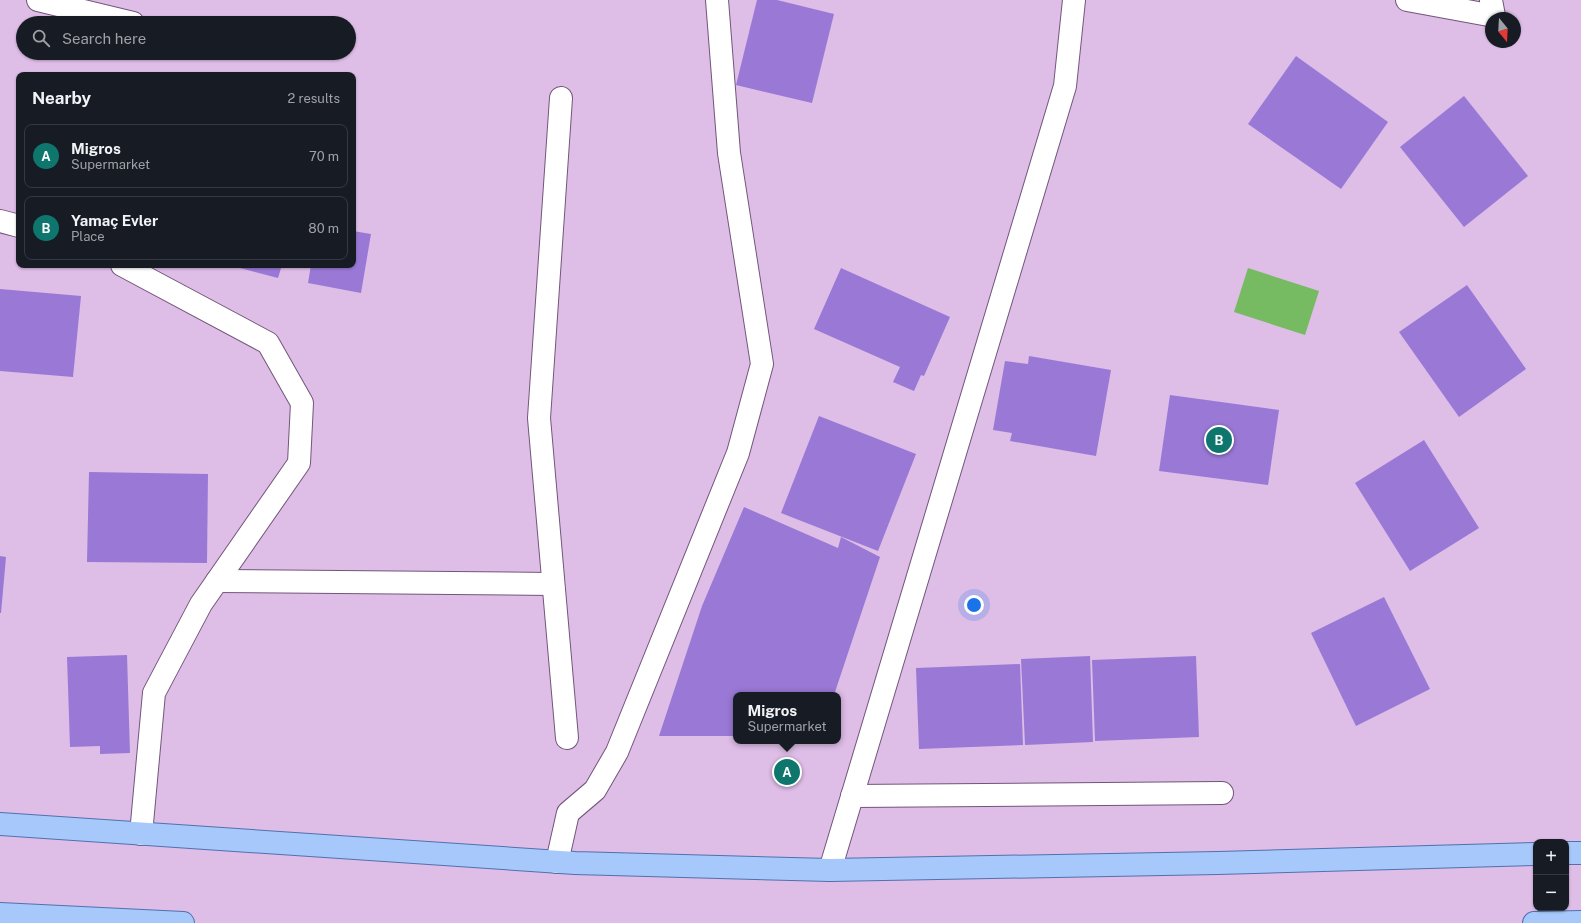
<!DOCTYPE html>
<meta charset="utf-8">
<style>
:root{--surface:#171b24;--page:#20242c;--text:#f1f3f6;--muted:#9ea1a6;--line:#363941;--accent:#0f766e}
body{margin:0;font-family:"Public Sans",sans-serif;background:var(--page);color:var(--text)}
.controls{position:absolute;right:12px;bottom:12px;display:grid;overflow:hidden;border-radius:8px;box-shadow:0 1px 3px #0004}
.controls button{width:36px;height:36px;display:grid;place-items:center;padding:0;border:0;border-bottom:1px solid var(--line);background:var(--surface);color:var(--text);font:20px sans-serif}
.compass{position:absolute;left:1485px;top:12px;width:36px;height:36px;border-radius:50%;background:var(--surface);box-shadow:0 1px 3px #0004;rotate:162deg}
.you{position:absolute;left:974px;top:605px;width:14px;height:14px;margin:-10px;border:3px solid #fff;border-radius:50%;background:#1a73e8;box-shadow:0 0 0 6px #1a73e833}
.badge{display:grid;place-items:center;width:26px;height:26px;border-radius:50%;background:var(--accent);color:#fff;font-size:13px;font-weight:700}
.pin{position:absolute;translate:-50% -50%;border:2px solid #fff;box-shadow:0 1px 4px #0006}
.popup{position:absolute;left:733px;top:692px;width:108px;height:52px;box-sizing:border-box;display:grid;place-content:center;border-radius:8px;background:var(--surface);filter:drop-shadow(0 1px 3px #0005);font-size:13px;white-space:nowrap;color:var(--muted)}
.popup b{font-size:15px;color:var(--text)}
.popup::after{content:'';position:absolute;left:50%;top:100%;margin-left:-8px;border:8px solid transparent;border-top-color:var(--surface)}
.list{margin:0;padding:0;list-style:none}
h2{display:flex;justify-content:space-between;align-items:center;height:52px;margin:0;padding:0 16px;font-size:17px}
h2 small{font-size:13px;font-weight:400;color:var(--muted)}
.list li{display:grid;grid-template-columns:26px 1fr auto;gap:12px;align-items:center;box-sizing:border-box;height:64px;margin:0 8px 8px;padding:0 8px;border:1px solid var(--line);border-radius:8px}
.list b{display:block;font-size:15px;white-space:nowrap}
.list p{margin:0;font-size:13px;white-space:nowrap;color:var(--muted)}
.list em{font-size:13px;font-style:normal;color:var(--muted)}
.icon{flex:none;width:22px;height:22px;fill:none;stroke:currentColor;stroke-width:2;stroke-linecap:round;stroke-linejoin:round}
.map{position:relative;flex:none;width:1581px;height:923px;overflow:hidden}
.search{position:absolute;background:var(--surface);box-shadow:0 1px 3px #0004;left:16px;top:16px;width:340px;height:44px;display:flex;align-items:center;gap:10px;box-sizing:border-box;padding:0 14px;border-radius:22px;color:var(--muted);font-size:15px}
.panel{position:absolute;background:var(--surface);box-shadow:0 1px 3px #0004;left:16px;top:72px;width:340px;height:196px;border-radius:8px}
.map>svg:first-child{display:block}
</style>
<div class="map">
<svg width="1581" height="923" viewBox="0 0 1581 923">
<rect width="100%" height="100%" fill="#debde7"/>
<path fill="#76ba62" d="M 1248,268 L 1319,291 L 1305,335 L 1234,312 Z"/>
<g fill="#9a79d6">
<path d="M 757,0 L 777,0 L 834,14 L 812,103 L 736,85 Z"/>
<path d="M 1296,56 L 1388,122 L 1341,189 L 1248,124 Z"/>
<path d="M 1464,96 L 1528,176 L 1464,227 L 1400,147 Z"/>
<path d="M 353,231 L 371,234 L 361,293 L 308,283 L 311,265 L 353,265 Z"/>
<path d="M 237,265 L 282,265 L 278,278 L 236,267 Z"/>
<path d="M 841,268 L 950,317 L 924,376 L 921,375 L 914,391 L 893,382 L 900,367 L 814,329 Z"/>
<path d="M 1467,285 L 1526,369 L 1459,417 L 1399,332 Z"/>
<path d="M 0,289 L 81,296 L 73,377 L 0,371 Z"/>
<path d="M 1029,356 L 1111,370 L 1096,456 L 1010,441 L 1012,433 L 993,430 L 1005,361 L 1028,364 Z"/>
<path d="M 1170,395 L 1279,410 L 1268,485 L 1159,471 Z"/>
<path d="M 819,416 L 916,454 L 878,551 L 781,513 Z"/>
<path d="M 1424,440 L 1479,528 L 1410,571 L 1355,483 Z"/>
<path d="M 89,472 L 208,474 L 207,563 L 87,562 Z"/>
<path d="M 744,507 L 838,548 L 841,537 L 880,557 L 834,695 L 736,695 L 736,736 L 659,736 L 702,606 Z"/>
<path d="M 0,556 L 6,557 L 1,613 L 0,613 Z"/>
<path d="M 1384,597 L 1430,689 L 1356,726 L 1311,633 Z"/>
<path d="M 127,655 L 130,753 L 100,754 L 100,746 L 70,747 L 67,657 Z"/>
<path d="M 1090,656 L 1093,742 L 1025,745 L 1021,659 Z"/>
<path d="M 1196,656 L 1199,737 L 1095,741 L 1092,660 Z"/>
<path d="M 1020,664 L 1023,745 L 919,749 L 916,668 Z"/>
</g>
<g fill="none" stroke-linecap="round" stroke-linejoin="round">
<g stroke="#72567a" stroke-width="24">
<g id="minor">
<path d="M 38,0 L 133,23"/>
<path d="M 1407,0 L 1494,16 L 1491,0"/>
<path d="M 561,98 L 539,418 L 567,738"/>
<path d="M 0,221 L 19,226"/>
<path d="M 122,265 L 268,343 L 302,403 L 299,463 L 201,604 L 154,693 L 141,834"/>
<path d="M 217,581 L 552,584"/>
<path d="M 852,796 L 1222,793"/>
<path d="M 557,862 L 568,813 L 595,790 L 617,752 L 738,453 L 762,364 L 729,153 L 717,0"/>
<path d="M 830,870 L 1065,86 L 1074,0"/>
</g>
</g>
<g stroke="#5071ae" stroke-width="24">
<g id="major">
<path d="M 0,824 L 575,863 L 830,870 L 1218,863 L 1536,854"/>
<path d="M 1566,853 L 1581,853"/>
<path d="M 0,914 L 183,923"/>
<path d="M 1534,923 L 1581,922"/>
</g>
</g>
<use href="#minor" stroke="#fff" stroke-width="22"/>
<use href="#major" stroke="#a6c8fb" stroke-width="22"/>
</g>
</svg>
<div class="controls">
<button>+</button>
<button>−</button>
</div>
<svg class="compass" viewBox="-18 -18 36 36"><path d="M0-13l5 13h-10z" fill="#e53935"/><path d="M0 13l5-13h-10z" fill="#9ea1a6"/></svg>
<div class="you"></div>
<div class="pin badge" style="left:787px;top:772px">A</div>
<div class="popup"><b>Migros</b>Supermarket</div>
<div class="pin badge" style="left:1219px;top:440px">B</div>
<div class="search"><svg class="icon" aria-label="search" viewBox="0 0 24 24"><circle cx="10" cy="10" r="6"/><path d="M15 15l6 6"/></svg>Search here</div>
<section class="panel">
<h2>Nearby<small>2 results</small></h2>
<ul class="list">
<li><span class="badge">A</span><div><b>Migros</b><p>Supermarket</p></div><em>70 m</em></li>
<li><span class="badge">B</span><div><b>Yamaç Evler</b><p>Place</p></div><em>80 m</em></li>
</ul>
</section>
</div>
